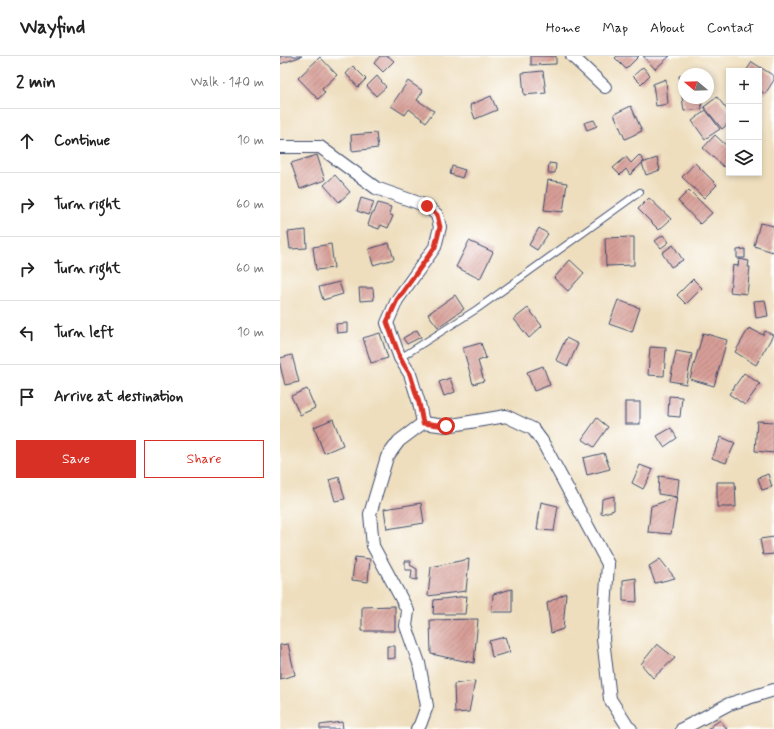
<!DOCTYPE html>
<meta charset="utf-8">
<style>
:root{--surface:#fff;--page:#f6f6f6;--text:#222;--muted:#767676;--line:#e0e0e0;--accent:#d93025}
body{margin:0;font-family:Mynerve,sans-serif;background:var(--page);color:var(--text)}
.controls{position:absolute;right:12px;top:12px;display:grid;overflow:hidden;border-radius:0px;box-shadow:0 2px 6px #0003}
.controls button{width:36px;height:36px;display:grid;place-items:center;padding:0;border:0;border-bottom:1px solid var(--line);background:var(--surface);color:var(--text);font:20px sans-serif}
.compass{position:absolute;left:398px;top:12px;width:36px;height:36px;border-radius:50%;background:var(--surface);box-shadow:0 2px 6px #0003;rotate:289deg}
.stop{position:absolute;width:12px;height:12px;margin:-9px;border:3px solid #d93025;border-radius:50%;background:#fff}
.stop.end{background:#d93025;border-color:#fff;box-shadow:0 1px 4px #0008}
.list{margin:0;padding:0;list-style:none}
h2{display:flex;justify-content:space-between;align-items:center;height:52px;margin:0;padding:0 16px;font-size:17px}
h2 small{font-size:13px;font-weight:400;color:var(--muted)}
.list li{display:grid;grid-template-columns:26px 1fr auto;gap:12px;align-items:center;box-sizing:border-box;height:64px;padding:0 16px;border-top:1px solid var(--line)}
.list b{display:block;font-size:15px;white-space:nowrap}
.list em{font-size:13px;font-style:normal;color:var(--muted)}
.actions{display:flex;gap:8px;padding:12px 16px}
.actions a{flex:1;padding:9px 0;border:1px solid var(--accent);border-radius:0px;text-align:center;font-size:14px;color:var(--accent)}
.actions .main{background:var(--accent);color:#fff}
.icon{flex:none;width:22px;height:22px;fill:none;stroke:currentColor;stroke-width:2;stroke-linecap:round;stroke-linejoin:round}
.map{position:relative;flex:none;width:494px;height:673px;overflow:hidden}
header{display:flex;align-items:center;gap:24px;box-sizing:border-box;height:56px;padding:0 20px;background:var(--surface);border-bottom:1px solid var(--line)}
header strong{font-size:19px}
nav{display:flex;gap:22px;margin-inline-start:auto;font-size:14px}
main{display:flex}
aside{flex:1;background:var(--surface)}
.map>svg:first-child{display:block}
</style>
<header>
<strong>Wayfind</strong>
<nav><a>Home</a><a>Map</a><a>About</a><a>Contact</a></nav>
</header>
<main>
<aside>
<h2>2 min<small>Walk · 140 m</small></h2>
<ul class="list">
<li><svg class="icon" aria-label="ahead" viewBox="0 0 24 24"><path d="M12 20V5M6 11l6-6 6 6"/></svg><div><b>Continue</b></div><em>10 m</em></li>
<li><svg class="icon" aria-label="right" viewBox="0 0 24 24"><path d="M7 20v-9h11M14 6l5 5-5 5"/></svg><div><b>Turn right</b></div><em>60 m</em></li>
<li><svg class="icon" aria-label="right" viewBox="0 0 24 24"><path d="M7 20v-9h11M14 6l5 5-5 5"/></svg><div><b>Turn right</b></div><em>60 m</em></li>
<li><svg class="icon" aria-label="left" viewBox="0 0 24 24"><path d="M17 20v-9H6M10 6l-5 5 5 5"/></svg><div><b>Turn left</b></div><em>10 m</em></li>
<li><svg class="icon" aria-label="arrive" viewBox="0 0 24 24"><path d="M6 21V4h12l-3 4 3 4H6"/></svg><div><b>Arrive at destination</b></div></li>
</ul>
<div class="actions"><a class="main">Save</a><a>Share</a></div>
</aside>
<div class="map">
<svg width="494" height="673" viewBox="0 0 494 673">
<defs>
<pattern id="building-hatch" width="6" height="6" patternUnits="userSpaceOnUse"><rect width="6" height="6" fill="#d79e96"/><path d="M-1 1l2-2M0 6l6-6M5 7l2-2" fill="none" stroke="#ae817e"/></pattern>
</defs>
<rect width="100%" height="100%" fill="#fff"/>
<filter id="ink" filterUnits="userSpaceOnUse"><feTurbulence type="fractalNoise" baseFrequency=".025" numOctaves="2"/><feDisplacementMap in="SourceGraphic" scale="8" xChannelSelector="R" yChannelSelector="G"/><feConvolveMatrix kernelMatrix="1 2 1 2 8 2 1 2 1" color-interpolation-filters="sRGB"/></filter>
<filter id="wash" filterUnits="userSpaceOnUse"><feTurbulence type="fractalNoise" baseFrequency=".012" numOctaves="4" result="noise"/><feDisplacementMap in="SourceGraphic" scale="16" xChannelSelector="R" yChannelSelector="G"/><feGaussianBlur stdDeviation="0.9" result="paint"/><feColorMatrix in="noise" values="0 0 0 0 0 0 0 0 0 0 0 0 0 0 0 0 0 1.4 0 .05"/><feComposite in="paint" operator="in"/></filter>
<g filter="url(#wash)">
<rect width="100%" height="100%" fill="#eedebd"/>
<g id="blocks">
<g fill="url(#building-hatch)">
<path d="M 0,0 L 22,0 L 0,8 Z"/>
<path d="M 100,0 L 108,0 L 114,5 L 103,16 L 94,7 Z"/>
<path d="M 251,0 L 276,0 L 276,8 L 251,9 Z"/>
<path d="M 337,0 L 359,0 L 346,13 L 335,2 Z"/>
<path d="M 363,0 L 390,0 L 375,13 Z"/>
<path d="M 40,1 L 57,19 L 42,33 L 45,37 L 38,43 L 18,22 Z"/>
<path d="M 472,6 L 494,20 L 494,24 L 485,38 L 479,34 L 479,15 L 466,15 Z"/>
<path d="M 73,10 L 86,23 L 78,31 L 66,18 Z"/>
<path d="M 363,11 L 370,19 L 361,28 L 353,20 Z"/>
<path d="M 263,15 L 266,37 L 244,39 L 242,17 Z"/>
<path d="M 404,19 L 404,42 L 421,42 L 422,53 L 404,55 L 399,20 Z"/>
<path d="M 97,20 L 106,31 L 96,40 L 87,30 Z"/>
<path d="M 386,23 L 388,48 L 376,50 L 373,28 Z"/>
<path d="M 128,25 L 143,35 L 137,44 L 154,55 L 146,66 L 129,53 L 125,59 L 111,50 Z"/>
<path d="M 211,40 L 217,54 L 195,63 L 190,49 Z"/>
<path d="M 437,41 L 449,56 L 449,67 L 442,73 L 424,51 Z"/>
<path d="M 351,50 L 362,75 L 345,83 L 334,58 Z"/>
<path d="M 426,54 L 440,73 L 425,83 L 412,65 Z"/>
<path d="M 314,64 L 317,70 L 307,74 L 304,67 Z"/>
<path d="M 96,77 L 98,92 L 72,95 L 71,79 Z"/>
<path d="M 435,79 L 449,92 L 449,106 L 444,111 L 423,92 Z"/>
<path d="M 37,99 L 45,124 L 20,133 L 11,107 Z"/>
<path d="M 359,99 L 364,105 L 362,107 L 377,102 L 380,114 L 366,119 L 362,107 L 350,119 L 346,113 L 340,119 L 333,112 L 346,101 L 351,107 Z"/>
<path d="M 269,107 L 276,108 L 275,117 L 268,117 Z"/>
<path d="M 415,107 L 437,129 L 424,142 L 402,121 Z"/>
<path d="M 172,110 L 185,114 L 182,122 L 170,118 Z"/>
<path d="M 55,119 L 70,136 L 59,146 L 44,129 Z"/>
<path d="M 268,124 L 287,127 L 283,156 L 264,154 Z"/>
<path d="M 409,134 L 432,157 L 420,168 L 398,145 Z"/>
<path d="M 81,142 L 94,146 L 89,159 L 77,155 Z"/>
<path d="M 369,142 L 391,163 L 379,174 L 358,153 Z"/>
<path d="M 98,147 L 111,151 L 109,158 L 113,160 L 108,172 L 101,169 L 99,173 L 88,169 L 92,157 L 94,157 Z"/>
<path d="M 480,167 L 494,170 L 493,196 L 474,190 Z"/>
<path d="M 259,172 L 268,178 L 257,194 L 249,189 Z"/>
<path d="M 26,174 L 27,192 L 10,193 L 8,176 Z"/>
<path d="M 383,179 L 389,186 L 381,192 L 375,185 Z"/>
<path d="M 354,181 L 354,209 L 326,210 L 325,182 Z"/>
<path d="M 189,185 L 213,196 L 200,223 L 176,211 Z"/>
<path d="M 109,187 L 114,203 L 93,209 L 89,193 Z"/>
<path d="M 51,188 L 54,212 L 36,214 L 33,191 Z"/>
<path d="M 393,189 L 403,204 L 391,211 L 382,197 Z"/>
<path d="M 465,193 L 465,202 L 457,202 L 457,194 Z"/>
<path d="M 459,203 L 469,205 L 468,211 L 470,211 L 467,238 L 450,236 L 453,209 L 458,210 Z"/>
<path d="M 290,204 L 304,217 L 288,235 L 274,222 Z"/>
<path d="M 413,223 L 422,232 L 406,248 L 397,239 Z"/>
<path d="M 59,226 L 63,238 L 43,244 L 39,231 Z"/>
<path d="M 79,232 L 93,232 L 94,244 L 80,245 Z"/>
<path d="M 175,239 L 184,253 L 158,271 L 148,258 Z"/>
<path d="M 338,244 L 360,252 L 352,276 L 329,268 Z"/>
<path d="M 485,244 L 488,260 L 476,262 L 474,245 Z"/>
<path d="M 248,252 L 262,270 L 249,282 L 234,263 Z"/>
<path d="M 67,267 L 67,276 L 57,277 L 56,268 Z"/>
<path d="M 469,272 L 483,279 L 485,275 L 493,279 L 476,309 L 455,296 Z"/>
<path d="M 137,274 L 141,281 L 127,288 L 123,282 Z"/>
<path d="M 100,277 L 108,302 L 91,307 L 83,282 Z"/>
<path d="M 423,277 L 447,284 L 434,330 L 410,323 Z"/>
<path d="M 286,282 L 298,288 L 288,310 L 276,304 Z"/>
<path d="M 201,287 L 206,302 L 198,305 L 204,325 L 193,328 L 183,292 Z"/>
<path d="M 370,291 L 386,292 L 384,320 L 368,319 Z"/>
<path d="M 396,295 L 412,298 L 406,328 L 390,325 Z"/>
<path d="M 12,299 L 19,326 L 5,329 L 0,309 L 0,302 Z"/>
<path d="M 263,310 L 270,329 L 254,335 L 247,316 Z"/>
<path d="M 464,317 L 480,328 L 465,349 L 449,338 Z"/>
<path d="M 170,322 L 175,336 L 164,340 L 159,326 Z"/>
<path d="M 27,333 L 35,352 L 20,359 L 11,340 Z"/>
<path d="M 389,340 L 402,341 L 400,361 L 388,360 Z"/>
<rect x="345" y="346" width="15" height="22"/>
<path d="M 317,362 L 328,371 L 314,391 L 302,383 Z"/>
<path d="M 53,363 L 63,389 L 44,397 L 34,371 Z"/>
<path d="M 477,365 L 494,366 L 494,397 L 475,395 Z"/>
<path d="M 391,372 L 397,382 L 384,391 L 377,380 Z"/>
<path d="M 441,381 L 455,387 L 446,407 L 432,402 Z"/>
<path d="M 324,397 L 330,413 L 307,419 L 303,402 Z"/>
<path d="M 360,409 L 373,414 L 363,433 L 352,427 Z"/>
<path d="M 488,418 L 492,431 L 482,434 L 478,422 Z"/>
<path d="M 379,420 L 399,423 L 397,441 L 391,478 L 368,476 L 371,450 L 397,441 L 378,438 Z"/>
<path d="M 59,421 L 65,443 L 55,445 L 49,424 Z"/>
<path d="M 437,426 L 455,426 L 456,451 L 437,451 Z"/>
<path d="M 334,440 L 334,454 L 321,458 L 322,443 Z"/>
<path d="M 261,446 L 278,450 L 274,475 L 257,474 Z"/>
<path d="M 141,447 L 144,467 L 107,473 L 104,453 Z"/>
<path d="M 494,481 L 494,498 L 483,499 L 480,483 Z"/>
<path d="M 75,501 L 90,503 L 88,526 L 72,524 Z"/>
<path d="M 189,503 L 186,535 L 148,540 L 151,511 Z"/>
<path d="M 380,503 L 395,522 L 375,527 L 369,510 Z"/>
<path d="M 125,505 L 131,505 L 130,509 L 137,513 L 137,524 L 131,523 L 132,514 L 125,514 Z"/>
<path d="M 356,522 L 357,546 L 343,545 L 343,524 Z"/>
<path d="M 232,533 L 232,556 L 212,556 L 213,538 Z"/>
<path d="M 286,537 L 283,573 L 271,577 L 267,547 Z"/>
<path d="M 187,540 L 185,558 L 153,558 L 154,544 Z"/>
<path d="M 115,550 L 115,575 L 82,575 L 82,551 Z"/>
<path d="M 198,563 L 194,607 L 151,598 L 150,564 Z"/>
<path d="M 225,581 L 230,596 L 212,601 L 209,585 Z"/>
<path d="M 8,588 L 15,619 L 0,623 L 0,589 Z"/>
<path d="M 377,588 L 395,602 L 373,622 L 361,608 Z"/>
<path d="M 107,590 L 115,590 L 115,602 L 107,603 Z"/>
<path d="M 195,625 L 189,656 L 175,657 L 174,628 Z"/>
<path d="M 440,664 L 447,673 L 428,673 Z"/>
<path d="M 62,666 L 63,673 L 40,673 L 40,669 Z"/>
</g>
</g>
</g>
<g filter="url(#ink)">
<use href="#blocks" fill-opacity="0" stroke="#3b496c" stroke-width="1"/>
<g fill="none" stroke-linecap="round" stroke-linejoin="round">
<g stroke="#3b496c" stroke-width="8">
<path id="lane" d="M 120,302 L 197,253 L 360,136"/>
</g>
<g stroke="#3b496c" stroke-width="14">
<g id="street">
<path d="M 292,0 L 325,31"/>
<path d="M 0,91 L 40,91 L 96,132 L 147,150 L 157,159 L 160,171 L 155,191 L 117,244 L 107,267 L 120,302 L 130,318 L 139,347 L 143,367"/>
<path d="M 143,367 L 166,370 L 226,360 L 253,373 L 262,385 L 328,508 L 323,583 L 330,643 L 348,671 L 351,673"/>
<path d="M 137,673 L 140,669 L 147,650 L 139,607 L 126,570 L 128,555 L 93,490 L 90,458 L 107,401 L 119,385 L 143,367"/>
<path d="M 402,673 L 449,648 L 494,634"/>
</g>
</g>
<use href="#lane" stroke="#fff" stroke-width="6"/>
<use href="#street" stroke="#fff" stroke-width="12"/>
</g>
</g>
<g fill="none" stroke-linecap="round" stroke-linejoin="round" filter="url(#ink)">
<path stroke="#d93025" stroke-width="5" d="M 147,150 L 157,159 L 160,171 L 155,191 L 117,244 L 107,266 L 120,302 L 130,318 L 139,347 L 143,367 L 166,370"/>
</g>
</svg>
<div class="controls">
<button>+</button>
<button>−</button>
<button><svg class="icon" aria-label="layers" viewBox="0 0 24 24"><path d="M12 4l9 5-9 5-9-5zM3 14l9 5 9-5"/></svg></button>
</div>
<svg class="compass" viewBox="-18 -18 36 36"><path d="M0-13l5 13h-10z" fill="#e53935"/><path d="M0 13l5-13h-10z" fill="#767676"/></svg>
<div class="stop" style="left:166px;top:370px"></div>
<div class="stop end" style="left:147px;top:150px"></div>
</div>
</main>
